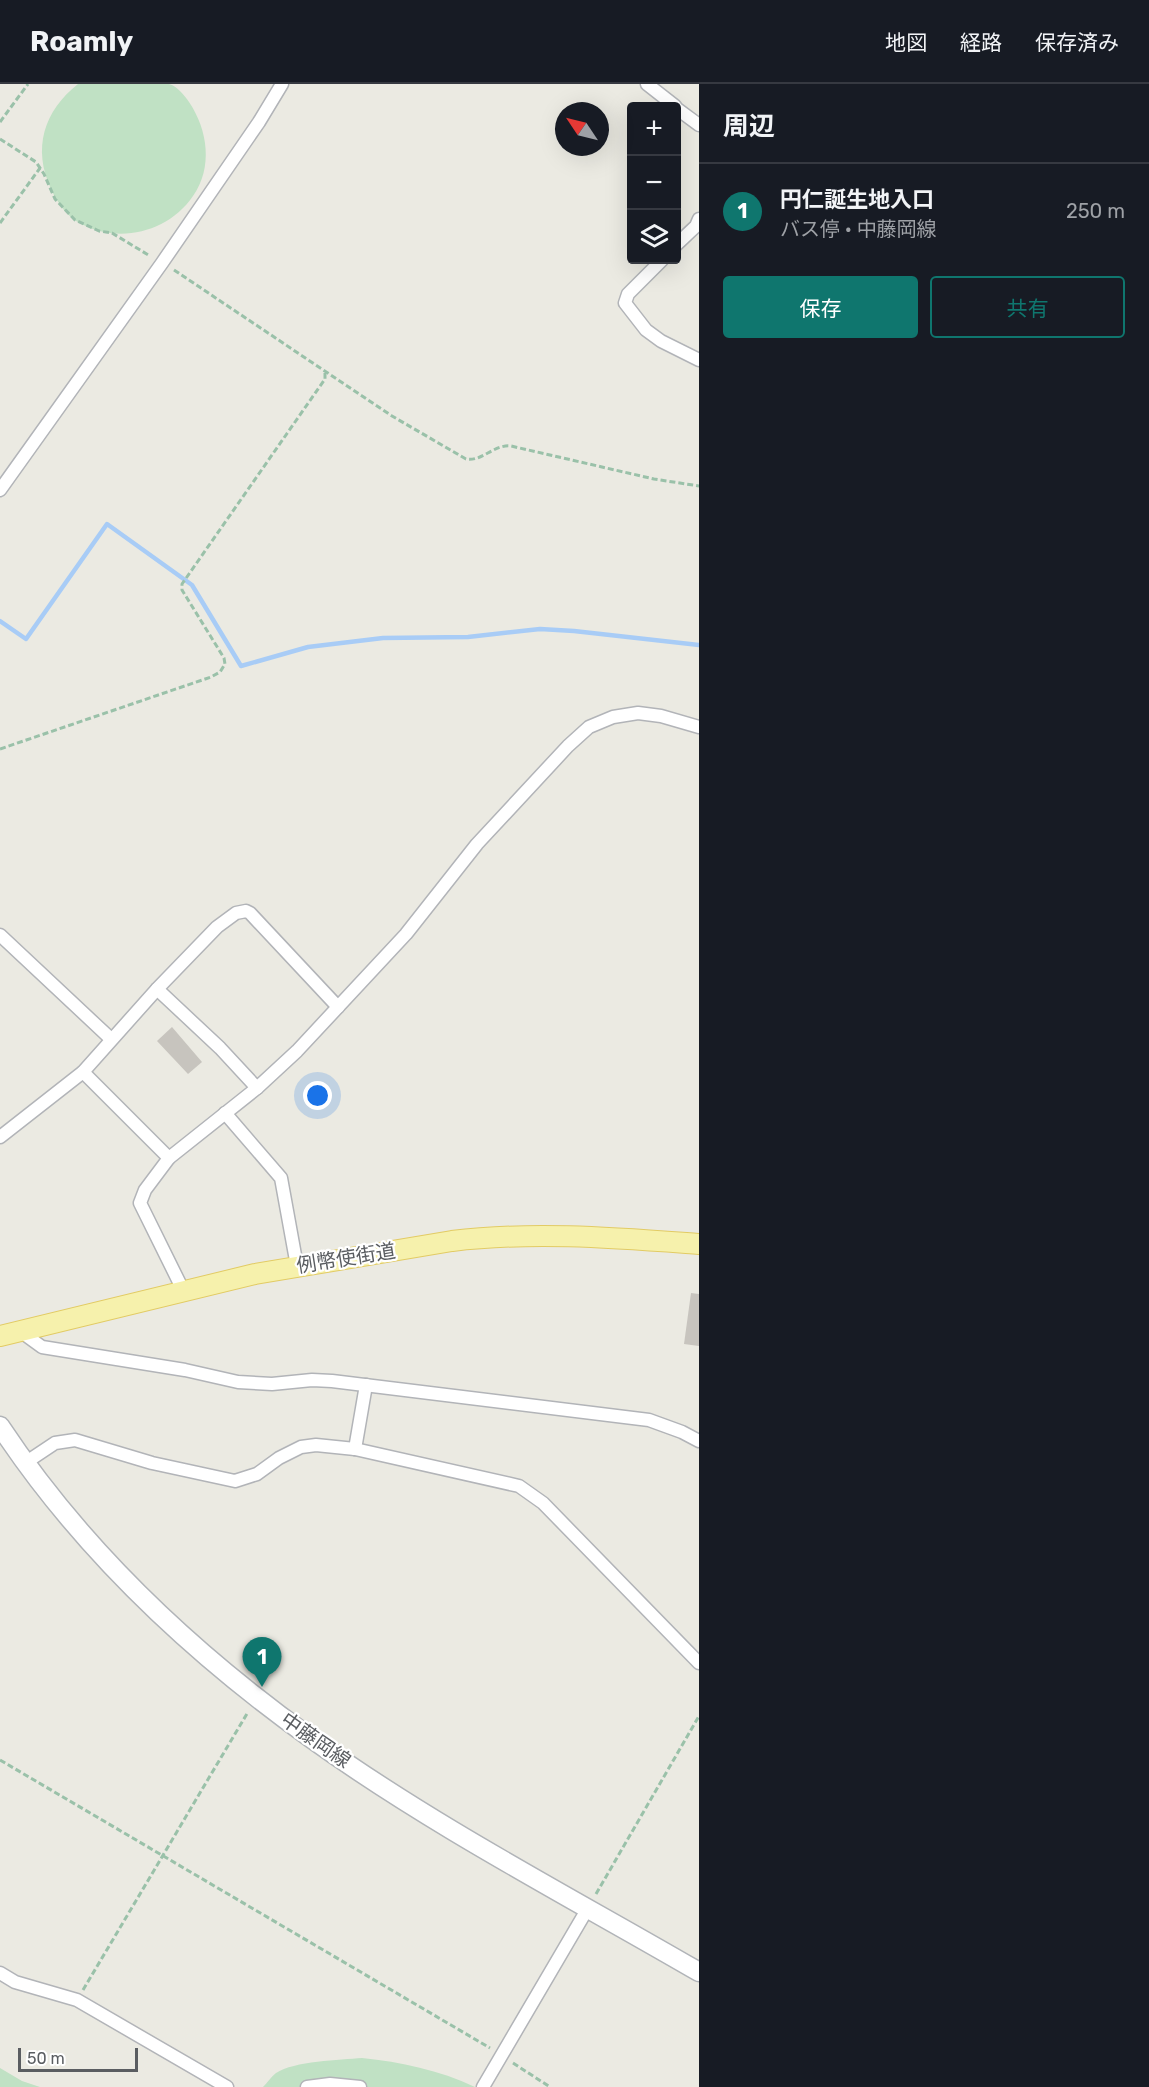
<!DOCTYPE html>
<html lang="ja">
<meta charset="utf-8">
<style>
:root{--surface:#171b24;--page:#20242c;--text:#f1f3f6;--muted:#9ea1a6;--line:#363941;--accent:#0f766e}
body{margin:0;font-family:Rubik,"Noto Sans JP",sans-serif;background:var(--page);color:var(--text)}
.controls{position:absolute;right:18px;top:18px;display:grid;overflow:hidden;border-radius:6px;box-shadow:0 6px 24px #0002}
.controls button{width:54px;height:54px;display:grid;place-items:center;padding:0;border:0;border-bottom:2px solid var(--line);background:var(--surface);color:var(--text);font:30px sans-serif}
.compass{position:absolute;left:555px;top:18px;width:54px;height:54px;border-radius:50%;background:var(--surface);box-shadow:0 6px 24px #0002;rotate:305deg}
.scale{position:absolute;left:18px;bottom:15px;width:120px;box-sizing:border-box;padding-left:6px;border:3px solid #5a5d61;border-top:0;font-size:16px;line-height:21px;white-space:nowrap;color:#5a5d61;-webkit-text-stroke:4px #fff;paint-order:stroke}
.you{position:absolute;left:318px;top:1012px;width:21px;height:21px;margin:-15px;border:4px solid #fff;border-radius:50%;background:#1a73e8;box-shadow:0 0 0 9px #1a73e833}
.badge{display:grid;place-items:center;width:39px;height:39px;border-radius:50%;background:var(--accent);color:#fff;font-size:20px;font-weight:700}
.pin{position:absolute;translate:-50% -50px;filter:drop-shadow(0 2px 3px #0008)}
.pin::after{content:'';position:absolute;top:32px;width:21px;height:18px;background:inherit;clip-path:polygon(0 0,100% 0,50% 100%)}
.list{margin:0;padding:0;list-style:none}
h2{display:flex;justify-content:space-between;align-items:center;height:78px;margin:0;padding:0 24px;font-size:26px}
h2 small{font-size:20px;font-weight:400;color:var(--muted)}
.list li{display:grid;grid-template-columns:39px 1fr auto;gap:18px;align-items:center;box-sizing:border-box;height:96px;padding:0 24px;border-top:2px solid var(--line)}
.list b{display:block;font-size:22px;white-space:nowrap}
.list p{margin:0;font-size:20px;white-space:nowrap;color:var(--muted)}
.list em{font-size:20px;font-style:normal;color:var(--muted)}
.actions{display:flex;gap:12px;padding:18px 24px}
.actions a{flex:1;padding:14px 0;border:2px solid var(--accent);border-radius:6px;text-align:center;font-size:21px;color:var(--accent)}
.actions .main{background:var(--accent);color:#fff}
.icon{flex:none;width:33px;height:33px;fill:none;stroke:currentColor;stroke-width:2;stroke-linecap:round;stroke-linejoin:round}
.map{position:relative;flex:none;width:699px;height:2003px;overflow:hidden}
header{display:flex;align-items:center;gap:36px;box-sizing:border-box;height:84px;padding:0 30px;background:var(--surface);border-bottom:2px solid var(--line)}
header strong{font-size:28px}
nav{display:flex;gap:33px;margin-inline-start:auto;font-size:21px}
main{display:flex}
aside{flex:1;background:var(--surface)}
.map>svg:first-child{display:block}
</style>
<header>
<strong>Roamly</strong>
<nav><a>地図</a><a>経路</a><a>保存済み</a></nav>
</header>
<main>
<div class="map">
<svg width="699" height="2003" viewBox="0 0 699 2003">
<rect width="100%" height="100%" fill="#ebeae2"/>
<g fill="#c0e1c4">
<path d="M 78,0 C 101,0 124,0 147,0 C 153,0 163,0 169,0 C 177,2 185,12 189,18 C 208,46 213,84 193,112 C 167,150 115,161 76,137 C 65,130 56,116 51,105 C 32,64 44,27 78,0 Z"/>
<path d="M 362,1974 C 401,1978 439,1986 475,2003 L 263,2003 C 267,1999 271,1993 276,1989 C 294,1977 340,1976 362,1974 Z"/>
<path d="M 0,1984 L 22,1997 L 40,2003 L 0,2003 Z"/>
</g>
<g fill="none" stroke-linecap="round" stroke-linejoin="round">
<path stroke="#a8ccf6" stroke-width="4.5" d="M 0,537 L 26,555 L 107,440 L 192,501 L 241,582 L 308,563 L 383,554 L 468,553 L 540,545 L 574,547 L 699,561"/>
</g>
<g fill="#c7c4be">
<path d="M 172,943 L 202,978 L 188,990 L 157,957 Z"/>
<path d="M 691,1209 L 699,1210 L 699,1262 L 684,1260 Z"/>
</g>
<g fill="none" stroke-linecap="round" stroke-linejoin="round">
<g stroke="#b2b4b8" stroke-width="15">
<g id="minor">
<path d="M 647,0 L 675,22"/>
<path d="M 676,24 L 699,41"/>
<path d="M 676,161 L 696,142 L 699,135"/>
<path d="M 662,176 L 628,210 L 625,219 L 646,246 L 661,257 L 699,276"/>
<path d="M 0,406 L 162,179 L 259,38 L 282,0"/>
<path d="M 0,851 L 111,955"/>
<path d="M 157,905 L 220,964 L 257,1004"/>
<path d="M 83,988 L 169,1074"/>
<path d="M 225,1029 L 281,1094 L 297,1182"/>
<path d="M 0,1053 L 83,988 L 157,905 L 217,843 L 236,829 L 246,827 L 250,829 L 338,923"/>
<path d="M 183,1206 L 140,1119 L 145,1106 L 169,1074 L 257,1004 L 297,967 L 406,850 L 477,760 L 568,662 L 589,643 L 613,633 L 638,629 L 661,632 L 699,643"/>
<path d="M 20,1247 L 42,1263 L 185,1286 L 238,1298 L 272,1300 L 312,1296 L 332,1297 L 649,1336 L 682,1348 L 699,1357"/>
<path d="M 355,1365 L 366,1301"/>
<path d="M 25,1379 L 55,1359 L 75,1356 L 152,1379 L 235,1397 L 257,1390 L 279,1374 L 301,1363 L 316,1361 L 355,1365 L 519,1402 L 543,1419 L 699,1579"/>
<path d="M 0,1889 L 15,1898 L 77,1916 L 227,2003"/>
<path d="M 307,2003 L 330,2000 L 360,2003"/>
<path d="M 483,2003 L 588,1824"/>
</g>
</g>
<g stroke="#b1b4b8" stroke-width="21">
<path id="secondary" d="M 0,1342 C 82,1466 192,1569 312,1655 C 433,1742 570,1813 699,1888"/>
</g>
<g stroke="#e2cb64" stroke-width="22">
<path id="primary" d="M 0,1252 L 255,1190 L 452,1157 C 534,1147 617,1154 699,1160"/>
</g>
<g stroke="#9ac1a9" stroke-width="3" stroke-dasharray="6 3" stroke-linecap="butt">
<path d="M 0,38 L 28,0"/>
<path d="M 0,55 L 36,78 L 44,90 L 55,115 L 75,136 L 99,147 L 112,149 L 150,172"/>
<path d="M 0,139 L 40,84"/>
<path d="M 174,186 L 392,332 L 466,375 C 482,378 494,360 511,362 L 654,395 L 699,402"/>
<path d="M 0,665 L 211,593 L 220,588 L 225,580 L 224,574 L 182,506 L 182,500 L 325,295 L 325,289"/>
<path d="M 0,1676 L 490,1964"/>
<path d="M 596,1810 L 699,1632"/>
<path d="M 83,1906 L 248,1628"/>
<path d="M 513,1979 L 550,2003"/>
</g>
<use href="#minor" stroke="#fff" stroke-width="12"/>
<use href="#secondary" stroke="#fff" stroke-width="18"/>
<use href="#primary" stroke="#f6f1ac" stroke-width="20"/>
</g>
<g text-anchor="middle" stroke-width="4.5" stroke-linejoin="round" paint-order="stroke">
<g font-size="20" fill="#5a5d61" stroke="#fff">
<text transform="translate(346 1174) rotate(-9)" y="7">例幣使街道</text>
<text transform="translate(316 1656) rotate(35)" y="7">中藤岡線</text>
</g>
</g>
</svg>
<div class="controls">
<button>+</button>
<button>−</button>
<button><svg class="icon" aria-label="layers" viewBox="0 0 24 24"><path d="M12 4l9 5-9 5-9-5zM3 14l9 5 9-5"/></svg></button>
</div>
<svg class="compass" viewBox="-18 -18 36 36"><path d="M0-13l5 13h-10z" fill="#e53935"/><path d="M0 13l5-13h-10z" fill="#9ea1a6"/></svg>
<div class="scale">50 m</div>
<div class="you"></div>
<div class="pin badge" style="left:262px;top:1603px">1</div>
</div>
<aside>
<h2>周辺<small></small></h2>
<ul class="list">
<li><span class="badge">1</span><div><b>円仁誕生地入口</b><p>バス停 · 中藤岡線</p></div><em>250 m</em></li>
</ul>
<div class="actions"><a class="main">保存</a><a>共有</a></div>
</aside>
</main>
